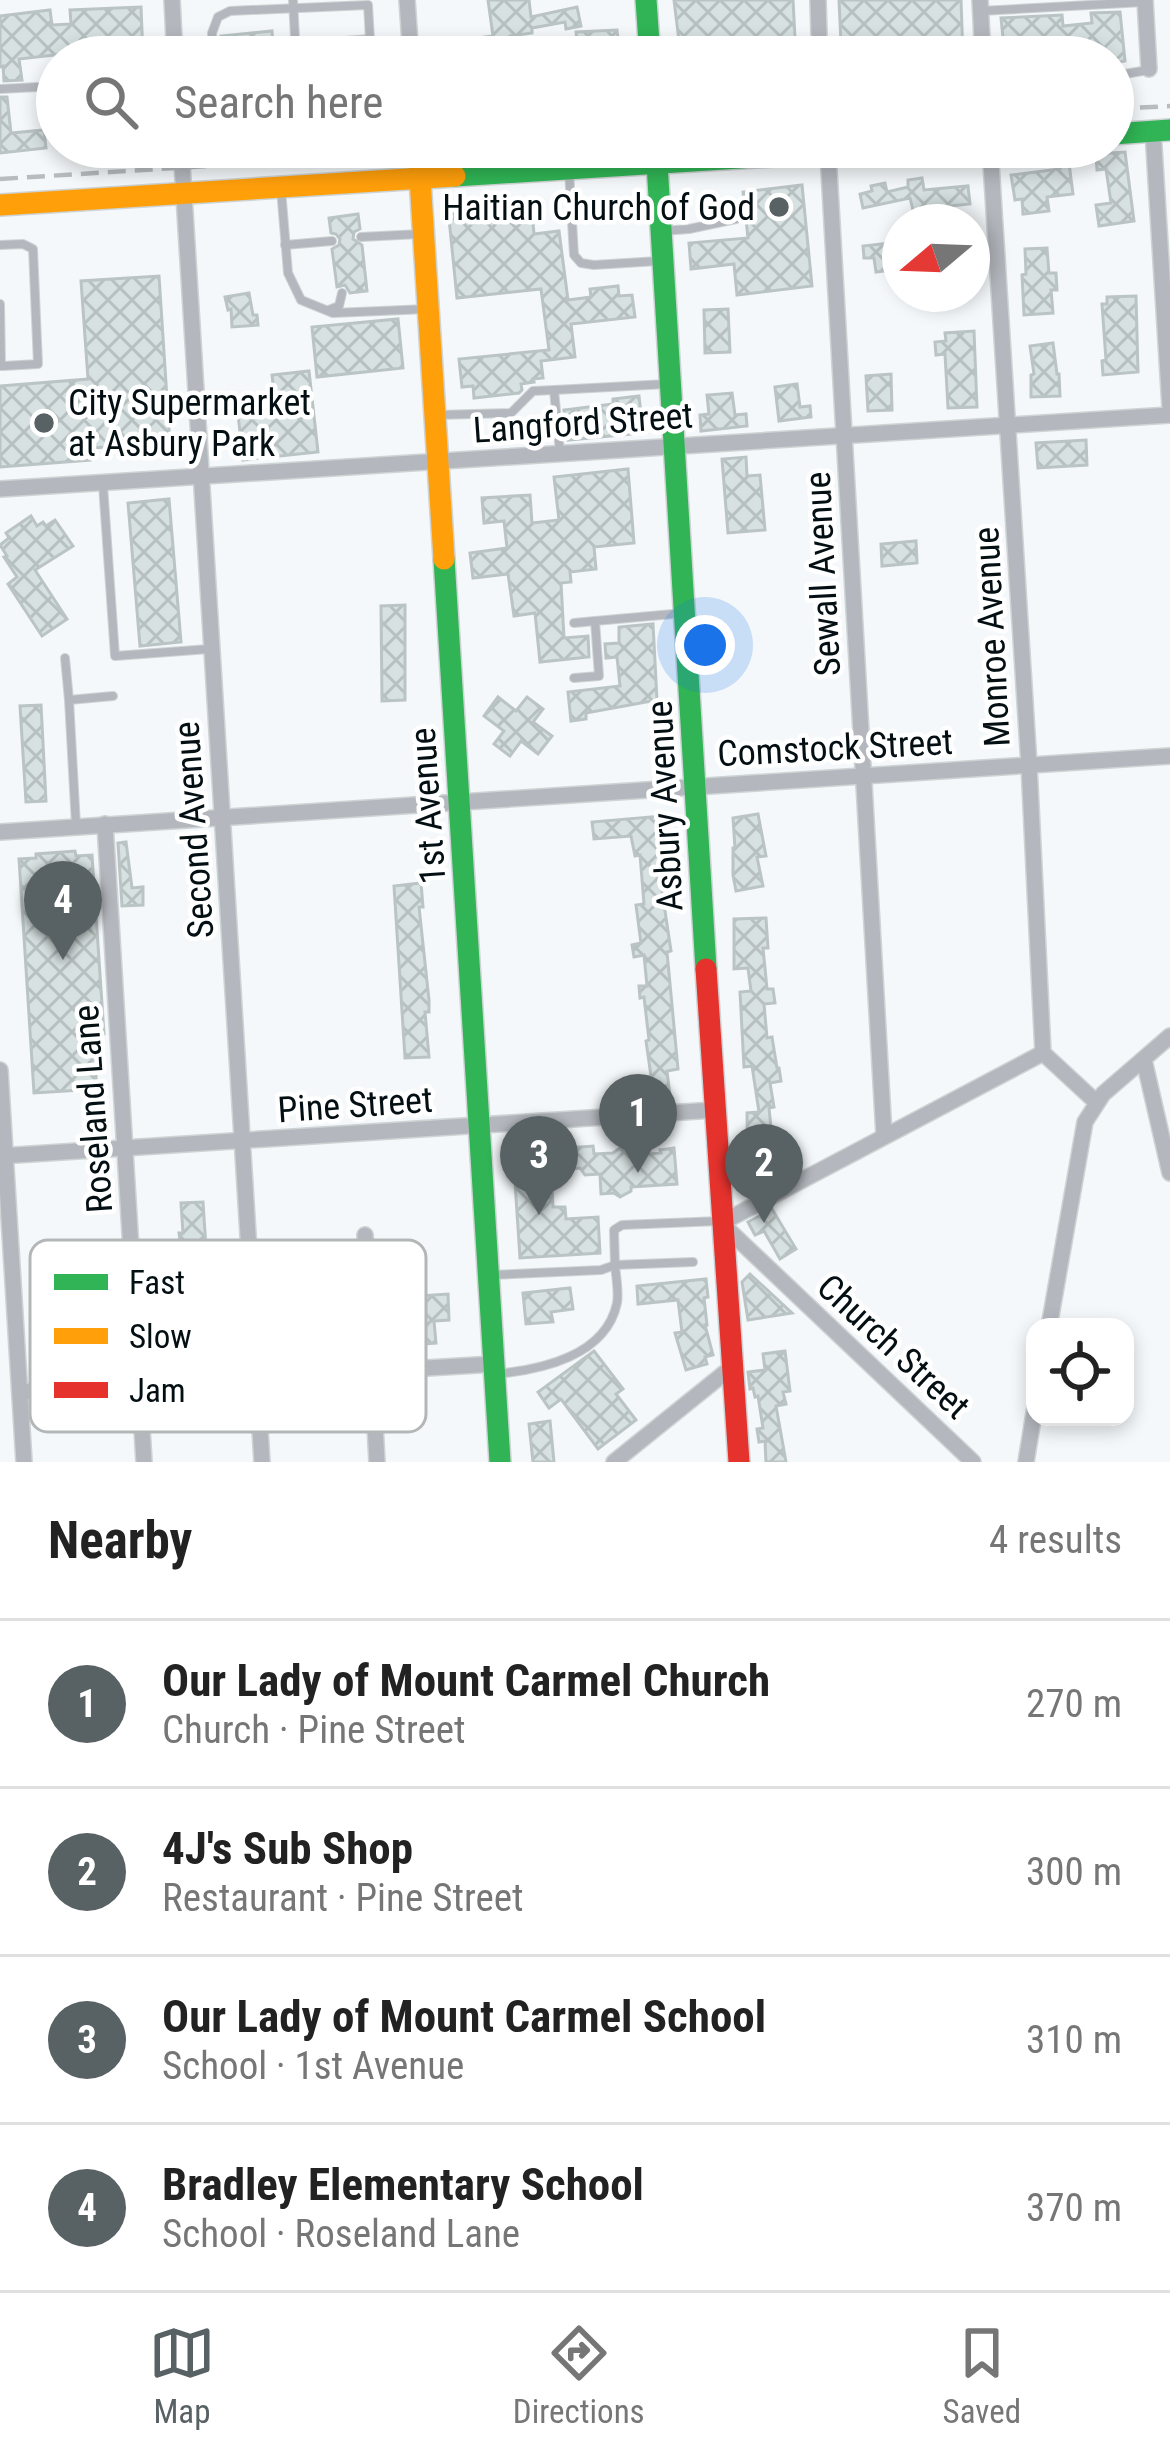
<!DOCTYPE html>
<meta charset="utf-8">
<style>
:root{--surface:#fff;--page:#f6f6f6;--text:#222;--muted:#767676;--line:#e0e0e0;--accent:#586164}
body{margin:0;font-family:"Roboto Condensed",sans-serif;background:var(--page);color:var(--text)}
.controls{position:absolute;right:36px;bottom:36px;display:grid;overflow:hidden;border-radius:24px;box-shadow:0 6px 18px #0003}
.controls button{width:108px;height:108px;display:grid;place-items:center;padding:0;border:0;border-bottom:3px solid var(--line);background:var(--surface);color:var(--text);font:60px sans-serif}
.compass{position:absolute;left:882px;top:204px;width:108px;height:108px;border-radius:50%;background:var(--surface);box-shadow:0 6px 18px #0003;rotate:251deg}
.you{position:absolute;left:705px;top:645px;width:42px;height:42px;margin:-30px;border:9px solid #fff;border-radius:50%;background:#1a73e8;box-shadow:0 0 0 18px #1a73e833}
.badge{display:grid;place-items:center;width:78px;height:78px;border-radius:50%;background:var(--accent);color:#fff;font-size:39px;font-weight:700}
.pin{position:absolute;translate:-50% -99px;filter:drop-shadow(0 3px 6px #0008)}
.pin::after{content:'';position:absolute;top:63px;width:42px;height:36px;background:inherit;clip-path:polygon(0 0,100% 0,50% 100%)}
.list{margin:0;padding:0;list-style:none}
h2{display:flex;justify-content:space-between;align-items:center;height:156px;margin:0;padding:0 48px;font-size:51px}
h2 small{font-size:39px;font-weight:400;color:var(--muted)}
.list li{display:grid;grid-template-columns:78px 1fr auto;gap:36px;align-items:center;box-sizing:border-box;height:168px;padding:0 48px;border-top:3px solid var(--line)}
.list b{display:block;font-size:45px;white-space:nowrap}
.list p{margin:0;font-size:39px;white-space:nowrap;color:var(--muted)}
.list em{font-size:39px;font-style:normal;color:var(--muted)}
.icon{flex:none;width:66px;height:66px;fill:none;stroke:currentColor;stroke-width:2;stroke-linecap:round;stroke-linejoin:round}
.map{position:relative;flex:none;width:1170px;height:1462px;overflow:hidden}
.search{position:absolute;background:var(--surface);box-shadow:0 6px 18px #0003;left:36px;right:36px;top:36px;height:132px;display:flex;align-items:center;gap:30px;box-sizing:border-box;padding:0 42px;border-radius:66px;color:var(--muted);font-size:45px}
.sheet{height:828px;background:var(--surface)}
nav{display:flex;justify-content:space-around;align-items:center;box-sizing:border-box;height:168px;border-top:3px solid var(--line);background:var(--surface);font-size:33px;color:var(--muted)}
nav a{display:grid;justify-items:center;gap:6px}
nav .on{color:var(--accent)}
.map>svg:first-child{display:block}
</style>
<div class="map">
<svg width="1170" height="1462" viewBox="0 0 1170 1462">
<defs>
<pattern id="building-cross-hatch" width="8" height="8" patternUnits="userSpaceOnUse" patternTransform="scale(3)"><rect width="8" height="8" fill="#d7e1e1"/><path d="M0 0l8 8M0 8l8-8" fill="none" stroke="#b7c0c0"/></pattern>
</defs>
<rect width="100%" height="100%" fill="#f4f8fa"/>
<g fill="url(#building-cross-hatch)" stroke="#bbc4c5" stroke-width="3">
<path d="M 488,0 L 529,0 L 531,17 L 577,7 L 581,26 L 566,29 L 565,22 L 532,28 L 532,33 L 510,36 L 513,57 L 438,57 L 437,43 L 493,36 Z"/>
<path d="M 674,0 L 793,0 L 796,57 L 681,57 Z"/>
<path d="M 839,0 L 961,0 L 963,57 L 878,57 L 878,41 L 841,43 Z"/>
<path d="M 141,7 L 143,57 L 72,57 L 72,53 L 19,59 L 22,80 L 4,81 L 3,66 L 0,67 L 0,16 L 50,10 L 52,25 L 71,24 L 70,10 Z"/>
<path d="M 1120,12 L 1125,61 L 1113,63 L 1113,57 L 1005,57 L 1001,18 L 1062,15 L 1063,26 L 1092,23 L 1091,13 Z"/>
<path d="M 617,30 L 620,57 L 579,57 L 576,32 Z"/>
<path d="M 272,31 L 274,57 L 223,57 L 221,36 Z"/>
<path d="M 0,97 L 7,97 L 11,133 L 44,130 L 46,148 L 0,153 Z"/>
<path d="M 1125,152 L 1134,221 L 1099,226 L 1096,205 L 1111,203 L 1106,169 L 1097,170 L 1096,154 Z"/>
<path d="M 1069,163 L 1073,194 L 1047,197 L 1049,211 L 1023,214 L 1022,199 L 1015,200 L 1011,175 L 1060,169 L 1060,164 Z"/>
<path d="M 922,178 L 924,190 L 968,186 L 970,204 L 939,207 L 941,222 L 916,222 L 910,198 L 863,208 L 860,194 L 872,191 L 871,186 L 885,183 L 887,192 L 908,187 L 908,180 Z"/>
<path d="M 802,185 L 812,286 L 737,295 L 734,264 L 691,269 L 689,243 L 748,238 L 743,192 Z"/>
<path d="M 531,202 L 534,234 L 559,231 L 568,300 L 591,297 L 590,289 L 618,286 L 619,296 L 632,295 L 635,317 L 571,324 L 575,357 L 541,361 L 543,378 L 533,379 L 534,382 L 521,384 L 522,390 L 519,393 L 474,398 L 473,386 L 462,387 L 459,359 L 549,350 L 541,289 L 457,298 L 448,209 Z"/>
<path d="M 358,214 L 360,229 L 354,232 L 353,239 L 362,245 L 367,291 L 350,293 L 345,285 L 337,287 L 332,249 L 339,245 L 340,239 L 336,234 L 331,233 L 329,218 Z"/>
<path d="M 900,242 L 900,269 L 876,272 L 874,258 L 864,258 L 863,246 Z"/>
<path d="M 1047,248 L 1049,273 L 1056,273 L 1057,290 L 1051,290 L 1053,313 L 1024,315 L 1022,275 L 1026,274 L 1025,249 Z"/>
<path d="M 159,276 L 170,444 L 89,448 L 90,460 L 0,467 L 0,386 L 88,379 L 81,281 Z"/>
<path d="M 249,293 L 253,315 L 257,315 L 258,325 L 232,327 L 231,309 L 228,310 L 225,297 Z"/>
<path d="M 1136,296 L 1138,372 L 1103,375 L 1102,361 L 1106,360 L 1102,304 L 1107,304 L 1107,297 Z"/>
<path d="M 728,309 L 730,352 L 705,353 L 704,310 Z"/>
<path d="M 398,319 L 403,368 L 317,377 L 312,327 Z"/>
<path d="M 974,331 L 977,407 L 948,408 L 945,354 L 936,355 L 935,342 L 946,341 L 945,333 Z"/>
<path d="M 1053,343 L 1057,374 L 1059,374 L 1060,396 L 1031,397 L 1031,375 L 1034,374 L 1030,346 Z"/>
<path d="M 309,371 L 318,452 L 243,460 L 237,405 L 275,401 L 272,375 Z"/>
<path d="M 891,374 L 892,410 L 868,411 L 866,376 Z"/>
<path d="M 797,384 L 800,407 L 810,406 L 811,417 L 779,421 L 775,387 Z"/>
<path d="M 732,393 L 735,415 L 746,414 L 747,426 L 701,431 L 700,415 L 709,414 L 707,395 Z"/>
<path d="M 639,396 L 643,433 L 568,440 L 564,410 L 613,404 L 613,399 Z"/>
<path d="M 1086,440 L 1087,465 L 1038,468 L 1036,443 Z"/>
<path d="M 746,457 L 747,476 L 760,475 L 765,530 L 728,533 L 722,459 Z"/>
<path d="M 628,469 L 634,543 L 594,547 L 596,569 L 570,572 L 571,582 L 561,583 L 564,638 L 588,636 L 589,657 L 540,662 L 535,613 L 514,616 L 508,574 L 473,578 L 470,553 L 507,548 L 504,521 L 484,523 L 482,498 L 530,495 L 532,523 L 559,520 L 554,477 Z"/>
<path d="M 169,499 L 181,642 L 140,646 L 128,503 Z"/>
<path d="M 31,516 L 37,526 L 43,522 L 46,526 L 55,520 L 73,546 L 35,570 L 67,619 L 42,636 L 8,584 L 17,577 L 4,557 L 7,556 L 0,545 L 9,538 L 6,533 Z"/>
<path d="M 916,541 L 917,563 L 882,566 L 881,544 Z"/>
<path d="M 405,605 L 405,700 L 382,701 L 381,606 Z"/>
<path d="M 653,624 L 657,700 L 586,713 L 586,719 L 571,721 L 568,692 L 620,686 L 617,657 L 606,658 L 605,644 L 619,643 L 619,627 Z"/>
<path d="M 498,697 L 516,711 L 527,697 L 543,709 L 533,722 L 552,736 L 538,754 L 521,741 L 510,756 L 494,744 L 504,731 L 484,716 Z"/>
<path d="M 41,705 L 46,801 L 26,802 L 20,706 Z"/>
<path d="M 758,814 L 766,856 L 757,857 L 763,886 L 736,891 L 733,875 L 733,848 L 735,848 L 733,818 Z"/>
<path d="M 661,816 L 663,833 L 660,833 L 666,857 L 663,858 L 666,891 L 662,891 L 671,951 L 667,952 L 678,1069 L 667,1071 L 670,1096 L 633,1101 L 631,1079 L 651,1076 L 646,1041 L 649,1040 L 644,997 L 640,998 L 639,986 L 647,986 L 644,955 L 634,957 L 632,945 L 641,943 L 636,905 L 644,904 L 640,855 L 635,856 L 631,836 L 594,839 L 592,822 Z"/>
<path d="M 126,842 L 132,888 L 143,887 L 143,905 L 122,906 L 118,843 Z"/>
<path d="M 75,851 L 76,856 L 92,855 L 104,1034 L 93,1035 L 97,1089 L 34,1093 L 19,859 L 36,858 L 36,854 Z"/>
<path d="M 421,883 L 423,907 L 419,907 L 429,1000 L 429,1012 L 425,1012 L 429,1057 L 405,1058 L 394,886 Z"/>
<path d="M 766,918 L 768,948 L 763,948 L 767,989 L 773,989 L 775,1003 L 764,1004 L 767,1038 L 772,1037 L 777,1068 L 779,1068 L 781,1081 L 770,1083 L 774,1107 L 769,1108 L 772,1138 L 780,1138 L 781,1156 L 794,1155 L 795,1170 L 752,1190 L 748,1181 L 747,1113 L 759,1112 L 752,1066 L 744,1067 L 740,992 L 751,991 L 748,968 L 734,969 L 734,919 Z"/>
<path d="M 593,1146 L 594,1154 L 613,1153 L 620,1148 L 630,1156 L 661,1153 L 660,1150 L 674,1148 L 677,1184 L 631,1187 L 631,1191 L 620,1197 L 614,1193 L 601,1194 L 600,1174 L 585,1175 L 580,1168 L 551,1170 L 553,1207 L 565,1207 L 566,1219 L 598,1217 L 600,1253 L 520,1258 L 513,1152 Z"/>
<path d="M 203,1202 L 208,1278 L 187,1279 L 186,1248 L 181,1249 L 179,1233 L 183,1233 L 181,1203 Z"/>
<path d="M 772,1209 L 796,1249 L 780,1259 L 764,1231 L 755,1235 L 748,1222 Z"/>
<path d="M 750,1274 L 792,1313 L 748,1320 L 742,1282 Z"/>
<path d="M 706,1279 L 708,1297 L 704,1298 L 707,1325 L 705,1325 L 713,1355 L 705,1357 L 707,1364 L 686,1370 L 675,1333 L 682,1332 L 678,1300 L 638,1304 L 637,1286 Z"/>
<path d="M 570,1288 L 573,1309 L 551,1312 L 553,1322 L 526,1324 L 523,1293 Z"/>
<path d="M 448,1294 L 449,1320 L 434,1321 L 436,1343 L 410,1345 L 409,1329 L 418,1328 L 420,1296 Z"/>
<path d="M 594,1351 L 623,1389 L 616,1394 L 636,1420 L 598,1449 L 561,1399 L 549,1408 L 538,1392 Z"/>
<path d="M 785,1351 L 790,1391 L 783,1392 L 786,1404 L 776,1406 L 786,1462 L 766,1462 L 765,1441 L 759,1442 L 757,1429 L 763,1428 L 758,1396 L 755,1397 L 753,1388 L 750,1389 L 748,1372 L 765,1370 L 763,1354 Z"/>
<path d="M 550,1421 L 554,1462 L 533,1462 L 529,1424 Z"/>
</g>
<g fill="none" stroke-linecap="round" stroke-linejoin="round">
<g stroke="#ced3d4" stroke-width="10">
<g id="lane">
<path d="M 293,0 L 296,57"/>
<path d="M 980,11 L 1144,2"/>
<path d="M 295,45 L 370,39"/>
<path d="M 213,57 L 212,33 L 218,17 L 230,11 L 368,5 L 371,57"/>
<path d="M 1113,76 L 1148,70"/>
<path d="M 0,89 L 57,86"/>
<path d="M 569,171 L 574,255 L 581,263 L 594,265 L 658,261"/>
<path d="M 281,189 L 288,273 L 301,300 L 333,313 L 427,309"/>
<path d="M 662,231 L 689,229 L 736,219"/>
<path d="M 361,237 L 420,234"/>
<path d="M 0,245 L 23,244 L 33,249 L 38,364 L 3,366"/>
<path d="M 285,245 L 332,241"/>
<path d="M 0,304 L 1,366"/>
<path d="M 329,310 L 339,306 L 342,293"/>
<path d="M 554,390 L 667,384"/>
<path d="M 437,415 L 511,413 L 533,391 L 554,390 L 560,452"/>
<path d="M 103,485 L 115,656 L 209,649"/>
<path d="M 574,623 L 595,621"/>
<path d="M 65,658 L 69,700"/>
<path d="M 574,678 L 599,676 L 595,621 L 684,613"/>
<path d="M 76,825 L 69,700 L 113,696"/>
<path d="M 491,1275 L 601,1270 L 615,1265 L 614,1230 L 622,1225 L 719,1221"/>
<path d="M 495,1374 C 541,1370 606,1356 617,1303 C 619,1292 616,1277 615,1265 L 693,1262"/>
</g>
</g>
<g stroke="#ced3d4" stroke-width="18">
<g id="street">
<path d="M 172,0 L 175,57"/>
<path d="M 407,0 L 411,57"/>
<path d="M 818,0 L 819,34"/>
<path d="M 980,0 L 983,57"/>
<path d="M 1145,0 L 1149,69"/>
<path d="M 1153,131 L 1170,407"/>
<path d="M 181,147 L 262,1462"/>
<path d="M 990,147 L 1029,765 L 1043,1053 L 1096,1102"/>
<path d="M 828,153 L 884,1135"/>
<path d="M 0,489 L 1170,415"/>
<path d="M 105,824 L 144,1462"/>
<path d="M 0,832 L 1170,756"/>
<path d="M 1144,1060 L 1170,1173"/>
<path d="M 0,1070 L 24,1462"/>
<path d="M 0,1156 L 714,1110"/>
<path d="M 365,1235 L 374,1354 L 372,1370 L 377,1462"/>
<path d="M 1049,1327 L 1085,1122 L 1103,1094 L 1170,1036"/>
<path d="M 20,1392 L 494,1364"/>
<path d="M 614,1462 L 732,1367"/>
<path d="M 973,1462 L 721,1223 L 1043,1053"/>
<path d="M 1026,1462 L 1035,1407"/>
</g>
</g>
<g stroke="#ced3d4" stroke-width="24">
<g id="fast">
<path d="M 646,0 L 650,57"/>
<path d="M 1113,134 L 1170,130"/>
<path d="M 656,147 L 706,969"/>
<path d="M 455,176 L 916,147"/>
<path d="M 444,559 L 500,1462"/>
</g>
</g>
<g stroke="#ced3d4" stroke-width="24">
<g id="slow">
<path d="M 418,147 L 444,559"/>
<path d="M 0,205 L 455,176"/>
</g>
</g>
<g stroke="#ced3d4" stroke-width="24">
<path id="jam" d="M 706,969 L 739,1462"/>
</g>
<use href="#lane" stroke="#b4b8be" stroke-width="8"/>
<use href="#street" stroke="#b4b8be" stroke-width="15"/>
<use href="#fast" stroke="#30b455" stroke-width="21"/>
<use href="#slow" stroke="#ff9f0a" stroke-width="21"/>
<use href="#jam" stroke="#e5322d" stroke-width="21"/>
<g stroke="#b8bcbe" stroke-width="4.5" stroke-dasharray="18 9" stroke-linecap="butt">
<path d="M 1113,109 L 1170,106"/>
<path d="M 0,179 L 511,147"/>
</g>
</g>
<g fill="#586164" stroke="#fff" stroke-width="4.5">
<circle cx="779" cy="207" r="12"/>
<circle cx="44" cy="423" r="12"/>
</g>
<g text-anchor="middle" stroke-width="9" stroke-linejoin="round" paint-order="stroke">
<g font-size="36" fill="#040f13" stroke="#fff" text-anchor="end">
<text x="755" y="220">Haitian Church of God</text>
<text x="68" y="415" text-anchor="start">City Supermarket<tspan x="68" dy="41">at Asbury Park</tspan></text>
</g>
<g font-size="36" fill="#040f13" stroke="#fff">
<text transform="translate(583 422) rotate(-4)" y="13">Langford Street</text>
<text transform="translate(822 574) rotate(-93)" y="13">Sewall Avenue</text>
<text transform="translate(991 637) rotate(-93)" y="13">Monroe Avenue</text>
<text transform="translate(835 747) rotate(-3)" y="13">Comstock Street</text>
<text transform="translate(427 806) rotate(-94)" y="13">1st Avenue</text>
<text transform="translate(664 806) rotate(-93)" y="13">Asbury Avenue</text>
<text transform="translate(193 830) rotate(-94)" y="13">Second Avenue</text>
<text transform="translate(355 1104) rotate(-4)" y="13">Pine Street</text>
<text transform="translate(92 1109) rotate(-94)" y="13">Roseland Lane</text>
<text transform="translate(894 1346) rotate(43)" y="13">Church Street</text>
</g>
</g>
<rect x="30" y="1240" width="396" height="192" rx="18" fill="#fff" stroke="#b4b7b8" stroke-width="3"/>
<rect x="54" y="1274" width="54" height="16" fill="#30b455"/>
<rect x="54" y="1328" width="54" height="16" fill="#ff9f0a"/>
<rect x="54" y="1382" width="54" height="16" fill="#e5322d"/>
<g font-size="33" fill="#040f13">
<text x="129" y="1294">Fast</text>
<text x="129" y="1348">Slow</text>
<text x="129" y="1402">Jam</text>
</g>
</svg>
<div class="controls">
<button><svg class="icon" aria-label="locate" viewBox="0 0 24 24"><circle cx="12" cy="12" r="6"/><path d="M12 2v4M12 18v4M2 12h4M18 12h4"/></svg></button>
</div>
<svg class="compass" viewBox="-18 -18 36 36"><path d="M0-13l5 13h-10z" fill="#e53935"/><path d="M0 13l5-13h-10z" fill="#767676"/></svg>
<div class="you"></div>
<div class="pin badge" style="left:638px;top:1173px">1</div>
<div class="pin badge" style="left:764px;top:1223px">2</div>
<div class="pin badge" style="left:539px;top:1215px">3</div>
<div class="pin badge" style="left:63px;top:960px">4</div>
<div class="search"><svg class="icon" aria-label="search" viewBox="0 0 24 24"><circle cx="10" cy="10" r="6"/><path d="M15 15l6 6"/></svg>Search here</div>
</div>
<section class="sheet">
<h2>Nearby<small>4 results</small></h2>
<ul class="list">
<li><span class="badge">1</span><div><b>Our Lady of Mount Carmel Church</b><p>Church · Pine Street</p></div><em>270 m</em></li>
<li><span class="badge">2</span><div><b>4J's Sub Shop</b><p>Restaurant · Pine Street</p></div><em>300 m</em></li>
<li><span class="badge">3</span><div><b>Our Lady of Mount Carmel School</b><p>School · 1st Avenue</p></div><em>310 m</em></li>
<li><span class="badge">4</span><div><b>Bradley Elementary School</b><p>School · Roseland Lane</p></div><em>370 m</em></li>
</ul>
</section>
<nav>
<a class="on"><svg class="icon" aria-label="map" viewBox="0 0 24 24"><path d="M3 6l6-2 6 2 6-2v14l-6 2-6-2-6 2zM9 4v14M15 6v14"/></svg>Map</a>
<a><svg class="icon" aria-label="directions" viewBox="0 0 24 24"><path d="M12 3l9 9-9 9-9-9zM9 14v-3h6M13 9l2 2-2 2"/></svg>Directions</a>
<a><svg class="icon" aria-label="saved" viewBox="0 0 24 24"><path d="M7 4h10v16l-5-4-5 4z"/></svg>Saved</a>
</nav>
